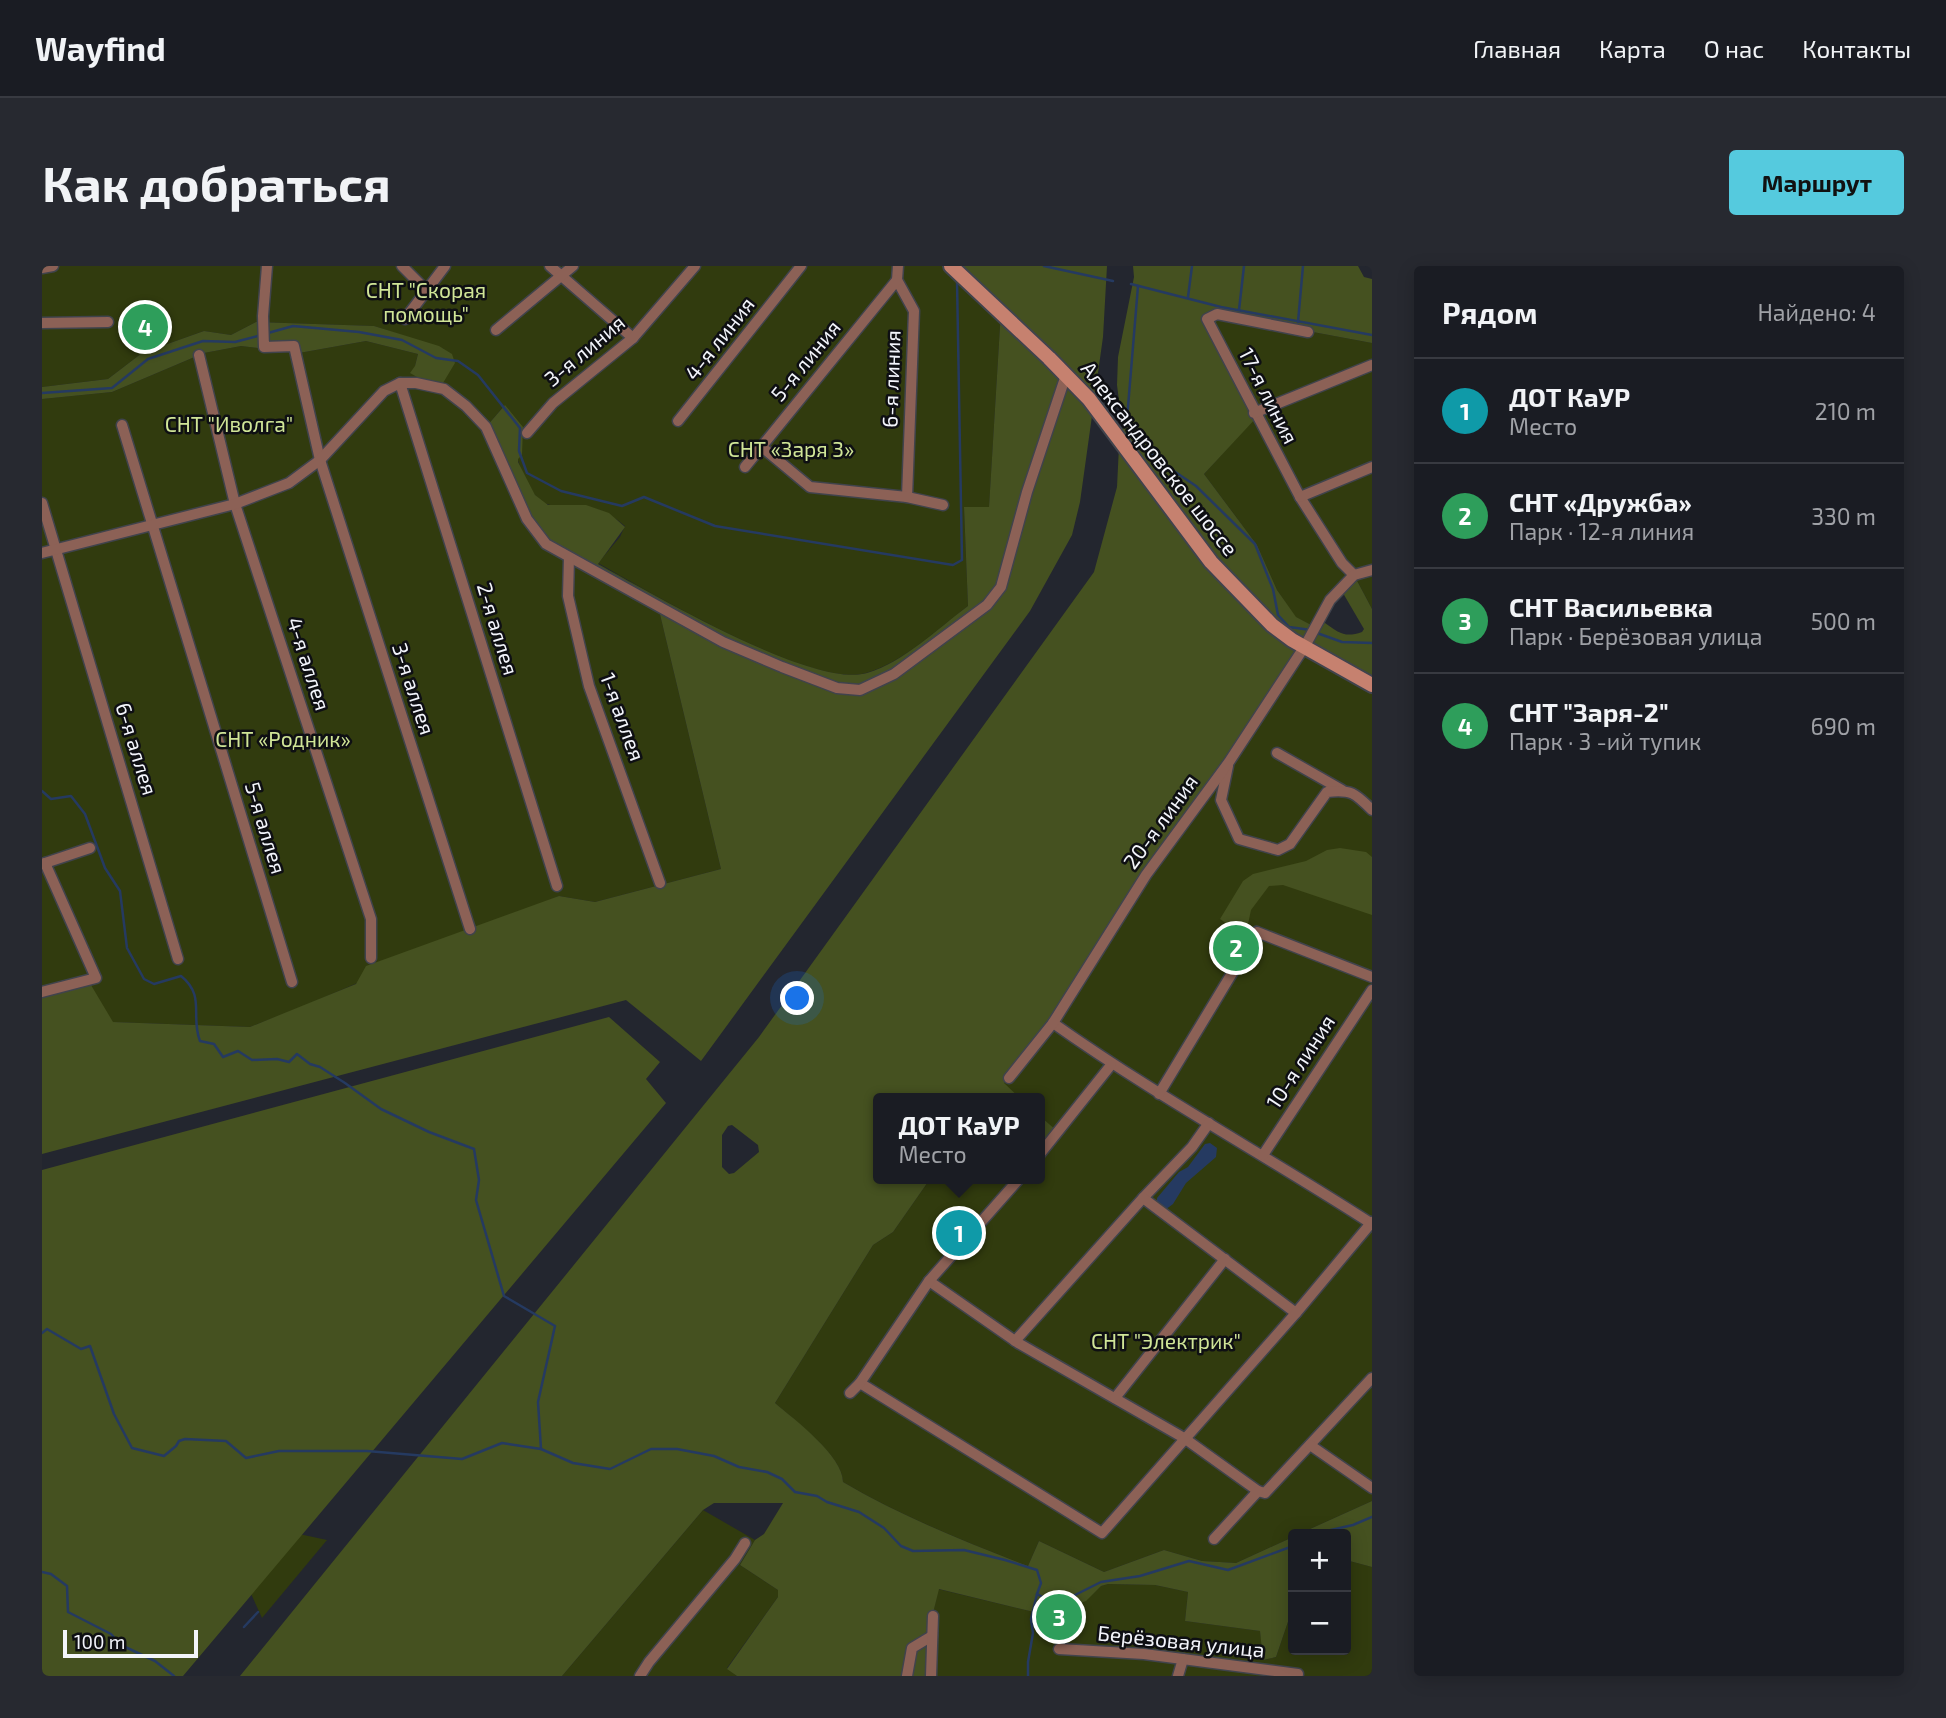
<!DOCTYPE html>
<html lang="ru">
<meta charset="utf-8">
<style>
:root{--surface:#1a1c23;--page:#272930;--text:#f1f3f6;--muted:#9fa1a6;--line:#383a41;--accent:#55cade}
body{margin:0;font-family:"Exo 2",sans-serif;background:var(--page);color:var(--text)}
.controls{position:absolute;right:21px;bottom:21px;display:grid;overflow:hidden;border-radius:7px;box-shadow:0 4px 18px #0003}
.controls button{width:63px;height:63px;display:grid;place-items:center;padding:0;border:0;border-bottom:2px solid var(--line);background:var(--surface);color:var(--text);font:35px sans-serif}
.scale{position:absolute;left:21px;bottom:18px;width:135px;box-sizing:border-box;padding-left:7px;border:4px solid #f3f5fb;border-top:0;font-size:19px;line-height:24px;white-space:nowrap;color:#f3f5fb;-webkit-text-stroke:5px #0e0f13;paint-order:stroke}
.you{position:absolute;left:756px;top:733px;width:24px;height:24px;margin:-18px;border:5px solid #fff;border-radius:50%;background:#1a73e8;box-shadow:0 0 0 10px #1a73e833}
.badge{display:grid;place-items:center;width:46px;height:46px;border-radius:50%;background:var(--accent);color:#fff;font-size:23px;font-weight:700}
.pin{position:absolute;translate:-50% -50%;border:4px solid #fff;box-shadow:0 2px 7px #0006}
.popup{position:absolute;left:831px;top:827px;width:172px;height:91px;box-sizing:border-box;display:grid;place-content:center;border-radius:7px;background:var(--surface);filter:drop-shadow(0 2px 5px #0005);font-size:23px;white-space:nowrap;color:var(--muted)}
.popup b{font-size:26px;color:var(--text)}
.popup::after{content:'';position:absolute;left:50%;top:100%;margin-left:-14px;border:14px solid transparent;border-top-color:var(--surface)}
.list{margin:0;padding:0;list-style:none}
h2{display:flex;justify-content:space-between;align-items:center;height:91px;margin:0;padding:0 28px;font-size:30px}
h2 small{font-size:23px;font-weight:400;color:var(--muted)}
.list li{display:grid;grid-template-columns:46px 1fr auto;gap:21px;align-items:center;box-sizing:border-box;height:105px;padding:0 28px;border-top:2px solid var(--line)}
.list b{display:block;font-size:26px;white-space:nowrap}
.list p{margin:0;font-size:23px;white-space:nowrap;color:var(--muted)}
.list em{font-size:23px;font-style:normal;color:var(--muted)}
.map{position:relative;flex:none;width:1330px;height:1410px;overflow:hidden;border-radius:7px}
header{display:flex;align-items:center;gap:42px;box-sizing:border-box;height:98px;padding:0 35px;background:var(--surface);border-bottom:2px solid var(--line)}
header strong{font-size:33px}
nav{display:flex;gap:38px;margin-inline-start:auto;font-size:24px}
.intro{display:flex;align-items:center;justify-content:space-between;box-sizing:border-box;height:168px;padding:0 42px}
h1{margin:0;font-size:49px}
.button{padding:18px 32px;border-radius:7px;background:var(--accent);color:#111;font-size:24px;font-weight:700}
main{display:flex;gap:42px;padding:0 42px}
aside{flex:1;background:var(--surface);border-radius:7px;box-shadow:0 4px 18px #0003}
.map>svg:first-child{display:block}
</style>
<header>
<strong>Wayfind</strong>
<nav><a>Главная</a><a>Карта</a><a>О нас</a><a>Контакты</a></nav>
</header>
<div class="intro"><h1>Как добраться</h1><a class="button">Маршрут</a></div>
<main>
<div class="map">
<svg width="1330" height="1410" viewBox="0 0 1330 1410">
<rect width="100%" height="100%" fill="#23262f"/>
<g fill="#313b0e">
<path d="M 0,0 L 909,0 L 959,44 L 947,242 L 922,242 L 926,340 C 897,362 860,397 824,407 C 771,423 607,326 556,297 L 578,271 L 583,260 C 566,246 552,239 530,240 C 523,240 515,241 508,239 C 479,233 469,165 462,140 L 444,161 L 485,253 L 616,340 L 679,603 L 553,636 L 517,630 L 262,740 L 208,761 L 70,756 L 0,726 L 0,133 L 70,126 L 162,87 L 199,80 L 257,87 L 324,75 L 376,88 L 373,100 L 402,83 L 332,60 L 214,56 L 189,69 L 162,65 L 100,87 L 66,113 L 0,121 Z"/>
<path d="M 1175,48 L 1330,77 L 1330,343 L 1312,309 L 1273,361 L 1253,351 L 1235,324 L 1215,279 L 1162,208 L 1214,151 L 1165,53 Z"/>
<path d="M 1263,379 L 1330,419 L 1330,1235 L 1257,1268 L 1251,1268 L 1251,1271 L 1194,1297 L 1160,1295 L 1122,1284 L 1062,1306 L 997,1275 L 986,1300 C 923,1276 859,1250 801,1216 C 801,1190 752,1154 733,1137 L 831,979 L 851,966 L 888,913 L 963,913 L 972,918 L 977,913 L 998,913 L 998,888 L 1015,866 L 998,850 L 998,832 L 978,832 L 961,818 Z"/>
<path d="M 661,1244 L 713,1274 L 698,1299 L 736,1324 L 736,1331 L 685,1402 L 695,1410 L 520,1410 Z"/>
<path d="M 248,1266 L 285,1274 L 220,1352 L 200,1308 Z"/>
<path d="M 1304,1294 L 1330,1301 L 1330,1410 L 889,1410 L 891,1347 L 896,1323 L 996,1347 L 1018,1345 L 1043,1335 L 1059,1320 L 1066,1318 L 1113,1319 L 1146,1326 L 1143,1355 L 1218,1365 L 1222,1394 L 1234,1391 L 1251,1341 L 1251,1384 L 1304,1384 Z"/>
</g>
<g fill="#455120" fill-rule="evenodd">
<path d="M 909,0 L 1065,0 L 1061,71 L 1038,236 L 1030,269 L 988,345 L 659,795 L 584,734 L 0,888 L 0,726 L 46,714 L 71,756 L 208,761 L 314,718 L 324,700 L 517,630 L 553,636 L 679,603 L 616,340 L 504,278 L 485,253 L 444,161 L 463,139 L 481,161 L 480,189 L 476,193 L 476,196 L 493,229 L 506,239 L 544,239 L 567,247 L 583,261 L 556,298 C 607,326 771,423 825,407 C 862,396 895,363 926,340 L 922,241 L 947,241 L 959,44 Z"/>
<path d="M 1091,0 L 1316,0 L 1322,11 L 1330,13 L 1330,77 L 1175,48 L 1165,53 L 1215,151 L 1162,208 L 1215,279 L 1235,324 L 1254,351 L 1273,361 L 1283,357 C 1297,367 1303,372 1320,366 L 1322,363 L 1298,322 L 1312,309 L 1330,343 L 1330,419 L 1263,380 L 1013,755 L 962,817 L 978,832 L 836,832 L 836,913 L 888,913 L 851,966 L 831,979 L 733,1137 C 753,1154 801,1190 801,1216 C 859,1250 923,1276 986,1300 L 997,1275 L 1062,1306 L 1122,1284 L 1160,1295 L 1194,1297 L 1251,1271 L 1251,1341 L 1234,1391 L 1221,1394 L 1218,1365 L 1143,1355 L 1146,1326 L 1113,1319 L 1066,1318 L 1059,1320 L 1044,1335 L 1018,1345 L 996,1347 L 897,1323 L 891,1347 L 889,1410 L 695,1410 L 685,1403 L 736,1331 L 736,1324 L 698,1299 L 713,1274 L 722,1268 L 741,1237 L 672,1237 L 661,1244 L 520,1410 L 198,1410 L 717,771 L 1052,306 L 1075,221 L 1077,180 L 1080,175 L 1081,166 L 1075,119 L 1076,91 L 1092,11 ZM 690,859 L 716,879 L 717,886 L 692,907 L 687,908 L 680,901 L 680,869 L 686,860 Z"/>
<path d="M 214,56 L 332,60 L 397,80 L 410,88 L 413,97 L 398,122 L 376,118 L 375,111 L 368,107 L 373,100 L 376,88 L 324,75 L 257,87 L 199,80 L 162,87 L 70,126 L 0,133 L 0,121 L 66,113 L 100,87 L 162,65 L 189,69 Z"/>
<path d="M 1298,582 L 1324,586 L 1330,591 L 1330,649 L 1241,619 L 1227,620 L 1209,644 L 1206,658 L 1215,666 L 1210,675 L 1178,653 L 1201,615 L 1211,608 L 1264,595 L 1285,584 Z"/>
<path d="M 567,751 L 618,796 L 604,813 L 624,837 L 141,1410 L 0,1410 L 0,904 Z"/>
<path d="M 998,850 L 1016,866 L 998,888 Z"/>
<path d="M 1330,1235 L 1330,1301 L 1304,1294 L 1304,1268 L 1257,1268 Z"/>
</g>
<path fill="#253a61" d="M 1168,877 L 1175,882 L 1174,891 L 1144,917 L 1131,938 L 1123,944 L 1115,936 L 1115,932 L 1137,906 L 1146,901 L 1163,878 Z"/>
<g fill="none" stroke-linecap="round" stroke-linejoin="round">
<g stroke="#253a61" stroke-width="2.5">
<path d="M 1002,0 L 1071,15"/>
<path d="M 1089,18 L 1179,41 L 1330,69"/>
<path d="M 1096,20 L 1085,153 L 1095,174 L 1120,197 L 1154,220 L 1213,278 L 1231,323 L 1236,349 L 1247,361 L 1269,364"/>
<path d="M 1146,31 L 1150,0"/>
<path d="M 1197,44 L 1202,0"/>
<path d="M 1256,56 L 1261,0"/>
<path d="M 226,67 L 251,60 L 317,66 L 360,74 L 394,92 L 416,95 L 436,109 L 478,162 L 477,185 L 485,207 L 519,225 L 580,240 L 602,231 L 673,260 L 911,299 L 920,294 L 915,15"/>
<path d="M 0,127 L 70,122 L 106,93 L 161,75 L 193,76 L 220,69"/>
<path d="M 1275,367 L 1300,376 L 1330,377"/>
<path d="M 0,525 L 9,533 L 29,530 L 43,548 L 63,602 L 78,625 L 85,682 L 102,713 L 112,718 L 139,710 C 164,730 148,750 158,775 L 172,778 L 181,791 L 196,785 L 210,794 L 235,793 L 247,796 L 255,788 L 268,798 L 278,801 L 303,817 L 339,843 L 387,866 L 432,883 L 437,914 L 434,934 L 462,1030 L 513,1060 L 496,1136 L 499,1183"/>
<path d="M 0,1067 L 5,1063 L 39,1083 L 48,1080 L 72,1148 L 90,1182 L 122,1190 L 134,1180 L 137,1175 L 143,1173 L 184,1175 L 204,1192 L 237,1185 L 325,1185 L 420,1193 L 460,1177 L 499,1183 L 531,1197 L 568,1203 L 609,1183 L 635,1183 L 672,1190 L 697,1201 L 725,1206 L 740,1213 L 753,1226 L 775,1230 L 785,1236 L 817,1246 L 842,1262 L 859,1280 L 871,1285 L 922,1284 L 963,1294 L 995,1304 L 999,1317 L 995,1328 L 1010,1336 L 1025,1333 L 1059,1316 L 1098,1310 L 1147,1295 L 1186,1304 L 1251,1280"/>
<path d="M 1271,1268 L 1311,1259 L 1330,1251"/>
<path d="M 0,1306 L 9,1308 L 25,1320 L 26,1346 L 69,1368 L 79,1379 L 113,1395 L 132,1410"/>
<path d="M 202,1361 L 216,1346"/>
<path d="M 986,1410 L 986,1396 L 991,1367 L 989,1353 L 995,1328"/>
</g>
<g stroke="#40434c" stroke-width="13">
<g id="street">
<path d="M 225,0 L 221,50 L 222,81 L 252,80 L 278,194 L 428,663"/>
<path d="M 360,0 L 383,23"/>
<path d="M 508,0 L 591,72"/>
<path d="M 856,0 L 855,14 L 872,45 L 865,231"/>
<path d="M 0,2 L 11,0"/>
<path d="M 363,53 L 403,0"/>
<path d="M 0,57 L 66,56"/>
<path d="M 454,64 L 531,0"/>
<path d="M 1266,66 L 1175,48 L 1165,53 L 1258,231 L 1300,297 L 1312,309"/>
<path d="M 157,89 L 193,238 L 329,653 L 329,692"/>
<path d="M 358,117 L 515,620"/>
<path d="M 1212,147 L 1330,99"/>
<path d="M 636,155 L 759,0"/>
<path d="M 80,159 L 250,716"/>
<path d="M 485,167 L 511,137 L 591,72 L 653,0"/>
<path d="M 720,181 L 768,221 L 865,231 L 901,239"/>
<path d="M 703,201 L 855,14"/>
<path d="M 1258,231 L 1330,201"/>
<path d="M 0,237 L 136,693"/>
<path d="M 0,287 L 193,238 L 247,217 L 278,194 L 342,125 L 358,117 L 374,117 L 402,123 L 424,140 L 444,161 L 485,253 L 504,278 L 681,376 L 740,401 L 795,422 L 818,424 L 852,408 L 945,339 L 959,321 L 985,226 L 1024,109"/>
<path d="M 527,292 L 526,330 L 547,420 L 618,617"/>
<path d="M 1235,487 L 1300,524"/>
<path d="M 1186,500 L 1179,534 L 1197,573 L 1236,584 L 1248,578 L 1285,526 C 1309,523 1313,527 1330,544"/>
<path d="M 0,598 L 48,582"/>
<path d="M 0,726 L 54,712 L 3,597"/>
<path d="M 1011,757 C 1114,830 1225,890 1330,958"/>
<path d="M 967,812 L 1011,757 L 1104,609 L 1187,496 L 1263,380 L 1288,334 L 1312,309 L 1330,304"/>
<path d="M 1117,828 L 1215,666 L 1330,711"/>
<path d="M 998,888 L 1069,799"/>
<path d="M 1221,889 L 1330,724"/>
<path d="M 1101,932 L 1150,881 L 1167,857"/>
<path d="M 887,1015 L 976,1077 L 1142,1172 L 1216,1225 L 1223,1227 L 1330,1112"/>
<path d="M 973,1075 L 1101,932 L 1254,1047"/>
<path d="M 818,1117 L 1060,1267 L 1254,1047 L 1330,956"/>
<path d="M 808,1127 L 818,1117 L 887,1015 L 977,913"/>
<path d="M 1073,1132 L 1183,993"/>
<path d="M 1268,1179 L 1330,1222"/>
<path d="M 1172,1273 L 1216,1225"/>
<path d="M 1017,1383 L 1102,1388 L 1256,1408 L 1255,1410"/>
<path d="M 598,1410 L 607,1396 L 693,1293 L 703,1277"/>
<path d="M 865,1410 L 870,1382 L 890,1370"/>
<path d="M 889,1410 L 891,1350"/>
<path d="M 1136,1410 L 1141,1393"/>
</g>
</g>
<g stroke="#40434c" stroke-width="18">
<path id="secondary" d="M 909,0 L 1007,92 L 1047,133 L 1169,296 L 1230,359 L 1250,374 L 1330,419"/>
</g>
<use href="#street" stroke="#8c6156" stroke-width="10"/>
<use href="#secondary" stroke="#c6816f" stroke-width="14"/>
</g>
<g text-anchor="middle" stroke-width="5" stroke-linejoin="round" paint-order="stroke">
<g font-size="21" fill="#d0e597" stroke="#0e0f13">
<text x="384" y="32">СНТ "Скорая<tspan x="384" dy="24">помощь"</tspan></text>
<text x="187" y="166">СНТ "Иволга"</text>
<text x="749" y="191">СНТ «Заря 3»</text>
<text x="241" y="481">СНТ «Родник»</text>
<text x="1124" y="1083">СНТ "Электрик"</text>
</g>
<g font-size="21" fill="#f3f5fb" stroke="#0e0f13">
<text transform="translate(678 73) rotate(-52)" y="7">4-я линия</text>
<text transform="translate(543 85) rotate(-40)" y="7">3-я линия</text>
<text transform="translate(764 95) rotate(-51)" y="7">5-я линия</text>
<text transform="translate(850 113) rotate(-88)" y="7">6-я линия</text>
<text transform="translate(1226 130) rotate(63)" y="7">17-я линия</text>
<text transform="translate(1117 193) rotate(52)" y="7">Александровское шоссе</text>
<text transform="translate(455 363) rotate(73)" y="7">2-я аллея</text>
<text transform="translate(266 398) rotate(72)" y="7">4-я аллея</text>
<text transform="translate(371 423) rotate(72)" y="7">3-я аллея</text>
<text transform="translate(580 451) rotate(70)" y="7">1-я аллея</text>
<text transform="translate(94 483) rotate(73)" y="7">6-я аллея</text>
<text transform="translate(1119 556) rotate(-54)" y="7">20-я линия</text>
<text transform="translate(223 562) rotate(73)" y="7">5-я аллея</text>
<text transform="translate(1259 796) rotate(-57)" y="7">10-я линия</text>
<text transform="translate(1139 1376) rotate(6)" y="7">Берёзовая улица</text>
</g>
</g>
</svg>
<div class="controls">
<button>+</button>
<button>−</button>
</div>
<div class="scale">100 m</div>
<div class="you"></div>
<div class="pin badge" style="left:917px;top:967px;background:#0f9aa8">1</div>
<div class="popup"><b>ДОТ КаУР</b>Место</div>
<div class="pin badge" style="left:1194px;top:682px;background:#2e9e5b">2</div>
<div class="pin badge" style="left:1017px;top:1351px;background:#2e9e5b">3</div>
<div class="pin badge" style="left:103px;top:61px;background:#2e9e5b">4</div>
</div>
<aside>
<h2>Рядом<small>Найдено: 4</small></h2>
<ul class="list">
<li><span class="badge" style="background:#0f9aa8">1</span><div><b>ДОТ КаУР</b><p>Место</p></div><em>210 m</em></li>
<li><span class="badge" style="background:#2e9e5b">2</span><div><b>СНТ «Дружба»</b><p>Парк · 12-я линия</p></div><em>330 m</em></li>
<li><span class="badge" style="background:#2e9e5b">3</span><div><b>СНТ Васильевка</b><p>Парк · Берёзовая улица</p></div><em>500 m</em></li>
<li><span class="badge" style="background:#2e9e5b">4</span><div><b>СНТ &quot;Заря-2&quot;</b><p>Парк · 3 -ий тупик</p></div><em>690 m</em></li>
</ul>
</aside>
</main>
